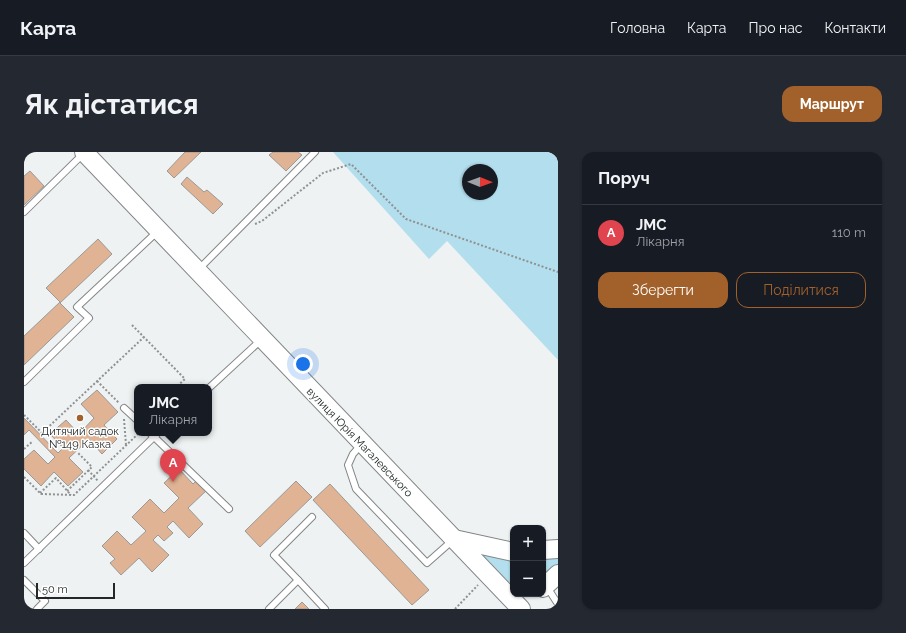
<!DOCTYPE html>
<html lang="uk">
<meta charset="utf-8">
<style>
:root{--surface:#171b24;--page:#242831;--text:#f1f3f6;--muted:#9ea1a6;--line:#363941;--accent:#a2612b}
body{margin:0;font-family:Raleway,sans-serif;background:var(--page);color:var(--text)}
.controls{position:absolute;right:12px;bottom:12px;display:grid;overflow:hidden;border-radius:8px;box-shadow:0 1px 3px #0004}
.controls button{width:36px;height:36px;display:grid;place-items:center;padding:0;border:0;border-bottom:1px solid var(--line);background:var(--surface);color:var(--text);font:20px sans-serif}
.compass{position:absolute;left:438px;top:12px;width:36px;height:36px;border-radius:50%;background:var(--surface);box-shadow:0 1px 3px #0004;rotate:91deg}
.scale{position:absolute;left:12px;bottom:10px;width:79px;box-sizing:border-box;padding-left:4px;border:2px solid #252627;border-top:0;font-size:11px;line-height:14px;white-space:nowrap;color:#252627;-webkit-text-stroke:3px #fdffff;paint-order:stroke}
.you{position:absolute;left:279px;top:212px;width:14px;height:14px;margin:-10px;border:3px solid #fff;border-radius:50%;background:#1a73e8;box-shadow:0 0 0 6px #1a73e833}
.badge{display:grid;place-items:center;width:26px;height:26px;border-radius:50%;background:var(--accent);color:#fff;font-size:13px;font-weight:700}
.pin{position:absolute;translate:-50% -33px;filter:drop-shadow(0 1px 2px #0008)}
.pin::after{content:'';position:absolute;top:21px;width:14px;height:12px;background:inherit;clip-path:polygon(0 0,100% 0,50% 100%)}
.popup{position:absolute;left:110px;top:232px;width:78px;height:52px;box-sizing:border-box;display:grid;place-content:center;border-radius:8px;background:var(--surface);filter:drop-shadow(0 1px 3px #0005);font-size:13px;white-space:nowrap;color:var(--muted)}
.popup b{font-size:15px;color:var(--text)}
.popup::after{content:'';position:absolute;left:50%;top:100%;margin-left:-8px;border:8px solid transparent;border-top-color:var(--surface)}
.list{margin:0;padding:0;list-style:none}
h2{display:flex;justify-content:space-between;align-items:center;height:52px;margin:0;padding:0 16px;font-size:17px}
h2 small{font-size:13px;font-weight:400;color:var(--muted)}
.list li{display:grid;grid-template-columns:26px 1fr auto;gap:12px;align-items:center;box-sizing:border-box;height:56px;padding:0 16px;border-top:1px solid var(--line)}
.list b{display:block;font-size:15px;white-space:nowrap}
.list p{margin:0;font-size:13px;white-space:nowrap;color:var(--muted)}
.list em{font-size:13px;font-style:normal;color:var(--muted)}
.actions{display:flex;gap:8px;padding:12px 16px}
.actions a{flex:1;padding:9px 0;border:1px solid var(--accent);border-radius:12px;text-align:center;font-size:14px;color:var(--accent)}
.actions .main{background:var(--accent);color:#fff}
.map{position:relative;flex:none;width:534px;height:457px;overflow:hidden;border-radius:12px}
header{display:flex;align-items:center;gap:24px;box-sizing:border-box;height:56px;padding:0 20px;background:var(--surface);border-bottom:1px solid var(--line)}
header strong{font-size:19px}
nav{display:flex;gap:22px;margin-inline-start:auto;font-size:14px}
.intro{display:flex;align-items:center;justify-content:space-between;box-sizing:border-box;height:96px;padding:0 24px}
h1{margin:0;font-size:28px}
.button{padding:10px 18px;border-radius:12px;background:var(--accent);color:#fff;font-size:14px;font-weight:700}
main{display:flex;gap:24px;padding:0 24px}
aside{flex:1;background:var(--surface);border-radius:12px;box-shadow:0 1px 3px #0004}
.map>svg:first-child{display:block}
</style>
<header>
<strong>Карта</strong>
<nav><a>Головна</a><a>Карта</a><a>Про нас</a><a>Контакти</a></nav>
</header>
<div class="intro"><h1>Як дістатися</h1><a class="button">Маршрут</a></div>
<main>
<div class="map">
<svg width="534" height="457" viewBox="0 0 534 457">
<rect width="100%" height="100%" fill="#eef2f3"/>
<g fill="#b2deed" fill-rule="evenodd">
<path d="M 309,0 L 534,0 L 534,208 L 423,89 L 405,107 ZM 444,18 L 468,18 L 468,42 L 444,42 Z"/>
<path d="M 457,401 L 489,405 L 489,432 L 487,432 Z"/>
<path d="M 519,405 L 534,406 L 534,415 L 519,427 Z"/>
</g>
<g fill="#dfb393" stroke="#9b9997">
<path d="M 161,0 L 177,0 L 150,26 L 143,19 Z"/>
<path d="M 249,0 L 274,0 L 278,3 L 262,19 L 245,3 Z"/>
<path d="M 6,19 L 20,34 L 0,53 L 0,24 Z"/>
<path d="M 163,25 L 180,40 L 183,38 L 199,52 L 189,62 L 157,32 Z"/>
<path d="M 74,87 L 88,102 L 36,151 L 50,165 L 0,213 L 0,184 L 36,150 L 22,136 Z"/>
<path d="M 73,238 L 94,260 L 80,273 L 93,287 L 78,302 L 65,287 L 45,306 L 59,320 L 44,334 L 30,320 L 17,334 L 0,317 L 0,307 L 10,298 L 24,312 L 31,305 L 5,278 L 0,283 L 0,266 L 34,301 L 39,296 L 26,282 L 42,268 L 55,282 L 70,266 L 57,252 Z"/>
<path d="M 155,317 L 169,332 L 173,328 L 183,338 L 164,356 L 179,372 L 165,386 L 149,369 L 143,375 L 149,381 L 140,389 L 134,383 L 129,388 L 145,403 L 128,420 L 115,406 L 97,423 L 86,411 L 91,407 L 78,394 L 93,379 L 107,393 L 122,379 L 108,365 L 126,347 L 140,361 L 155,346 L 140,331 Z"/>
<path d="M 272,329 L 288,345 L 236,395 L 221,379 Z"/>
<path d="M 306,332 L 405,438 L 388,453 L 289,348 Z"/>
<path d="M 278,450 L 285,457 L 271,457 Z"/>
</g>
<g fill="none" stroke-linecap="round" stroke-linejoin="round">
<g stroke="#838687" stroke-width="8">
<g id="lane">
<path d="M 0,60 L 59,2"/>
<path d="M 174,118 L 291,0"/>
<path d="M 0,230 L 65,166 L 53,155 L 134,79"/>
<path d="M 185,236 L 237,188"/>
<path d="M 100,256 L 113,268"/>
<path d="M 126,281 L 205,357"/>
<path d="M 337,293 L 329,302 L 324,313 L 332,337 L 403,411 L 429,388"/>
<path d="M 0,381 L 15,397"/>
<path d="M 0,411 L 134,281"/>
<path d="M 0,428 L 21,449 L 13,457"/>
<path d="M 274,428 L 250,403 L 288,365"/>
<path d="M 523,435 L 534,452"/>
<path d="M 245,457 L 274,428 L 301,457"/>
</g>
</g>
<g stroke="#838687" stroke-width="20">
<g id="secondary">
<path d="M 60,0 L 497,457"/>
<path d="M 430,387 L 489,400"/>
<path d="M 519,398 L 534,397"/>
<path d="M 519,436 L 534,422"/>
</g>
</g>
<g stroke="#8f9192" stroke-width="2" stroke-dasharray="2 2" stroke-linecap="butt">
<path d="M 231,72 L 238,69 L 299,21 L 327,12 L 382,67 L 534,120"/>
<path d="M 108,173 L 161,227 L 152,235"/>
<path d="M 73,229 L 95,251"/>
<path d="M 0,263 L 18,281 L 120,185"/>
<path d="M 100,267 L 102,293"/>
<path d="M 0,297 L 9,289"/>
<path d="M 64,318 L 74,329"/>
<path d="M 0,325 L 17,342 L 50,343 L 115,281"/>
<path d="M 43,339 L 68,315 L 54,301"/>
<path d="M 16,341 L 32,326 L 47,343"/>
<path d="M 431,457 L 454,433"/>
</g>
<use href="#lane" stroke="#fff" stroke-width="6"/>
<use href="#secondary" stroke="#fff" stroke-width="18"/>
</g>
<circle fill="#a2612b" stroke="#fdffff" stroke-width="1.5" cx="56" cy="266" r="4"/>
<g text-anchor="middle" stroke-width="3" stroke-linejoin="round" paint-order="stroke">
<g font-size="11" fill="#252627" stroke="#fdffff">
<text x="56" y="283">Дитячий садок<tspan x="56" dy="13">№149 Казка</tspan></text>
</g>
<g font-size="11" fill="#252627" stroke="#fdffff">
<text transform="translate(336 290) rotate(46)" y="4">вулиця Юрія Магалевського</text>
</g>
</g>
</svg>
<div class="controls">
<button>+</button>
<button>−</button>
</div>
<svg class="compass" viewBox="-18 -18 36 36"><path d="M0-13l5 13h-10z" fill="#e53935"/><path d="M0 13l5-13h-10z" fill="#9ea1a6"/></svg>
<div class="scale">50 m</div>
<div class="you"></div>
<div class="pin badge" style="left:149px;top:330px;background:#e0444e">A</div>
<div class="popup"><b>JMC</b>Лікарня</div>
</div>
<aside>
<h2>Поруч<small></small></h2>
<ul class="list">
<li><span class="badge" style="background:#e0444e">A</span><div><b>JMC</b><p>Лікарня</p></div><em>110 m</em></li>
</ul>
<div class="actions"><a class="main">Зберегти</a><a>Поділитися</a></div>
</aside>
</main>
